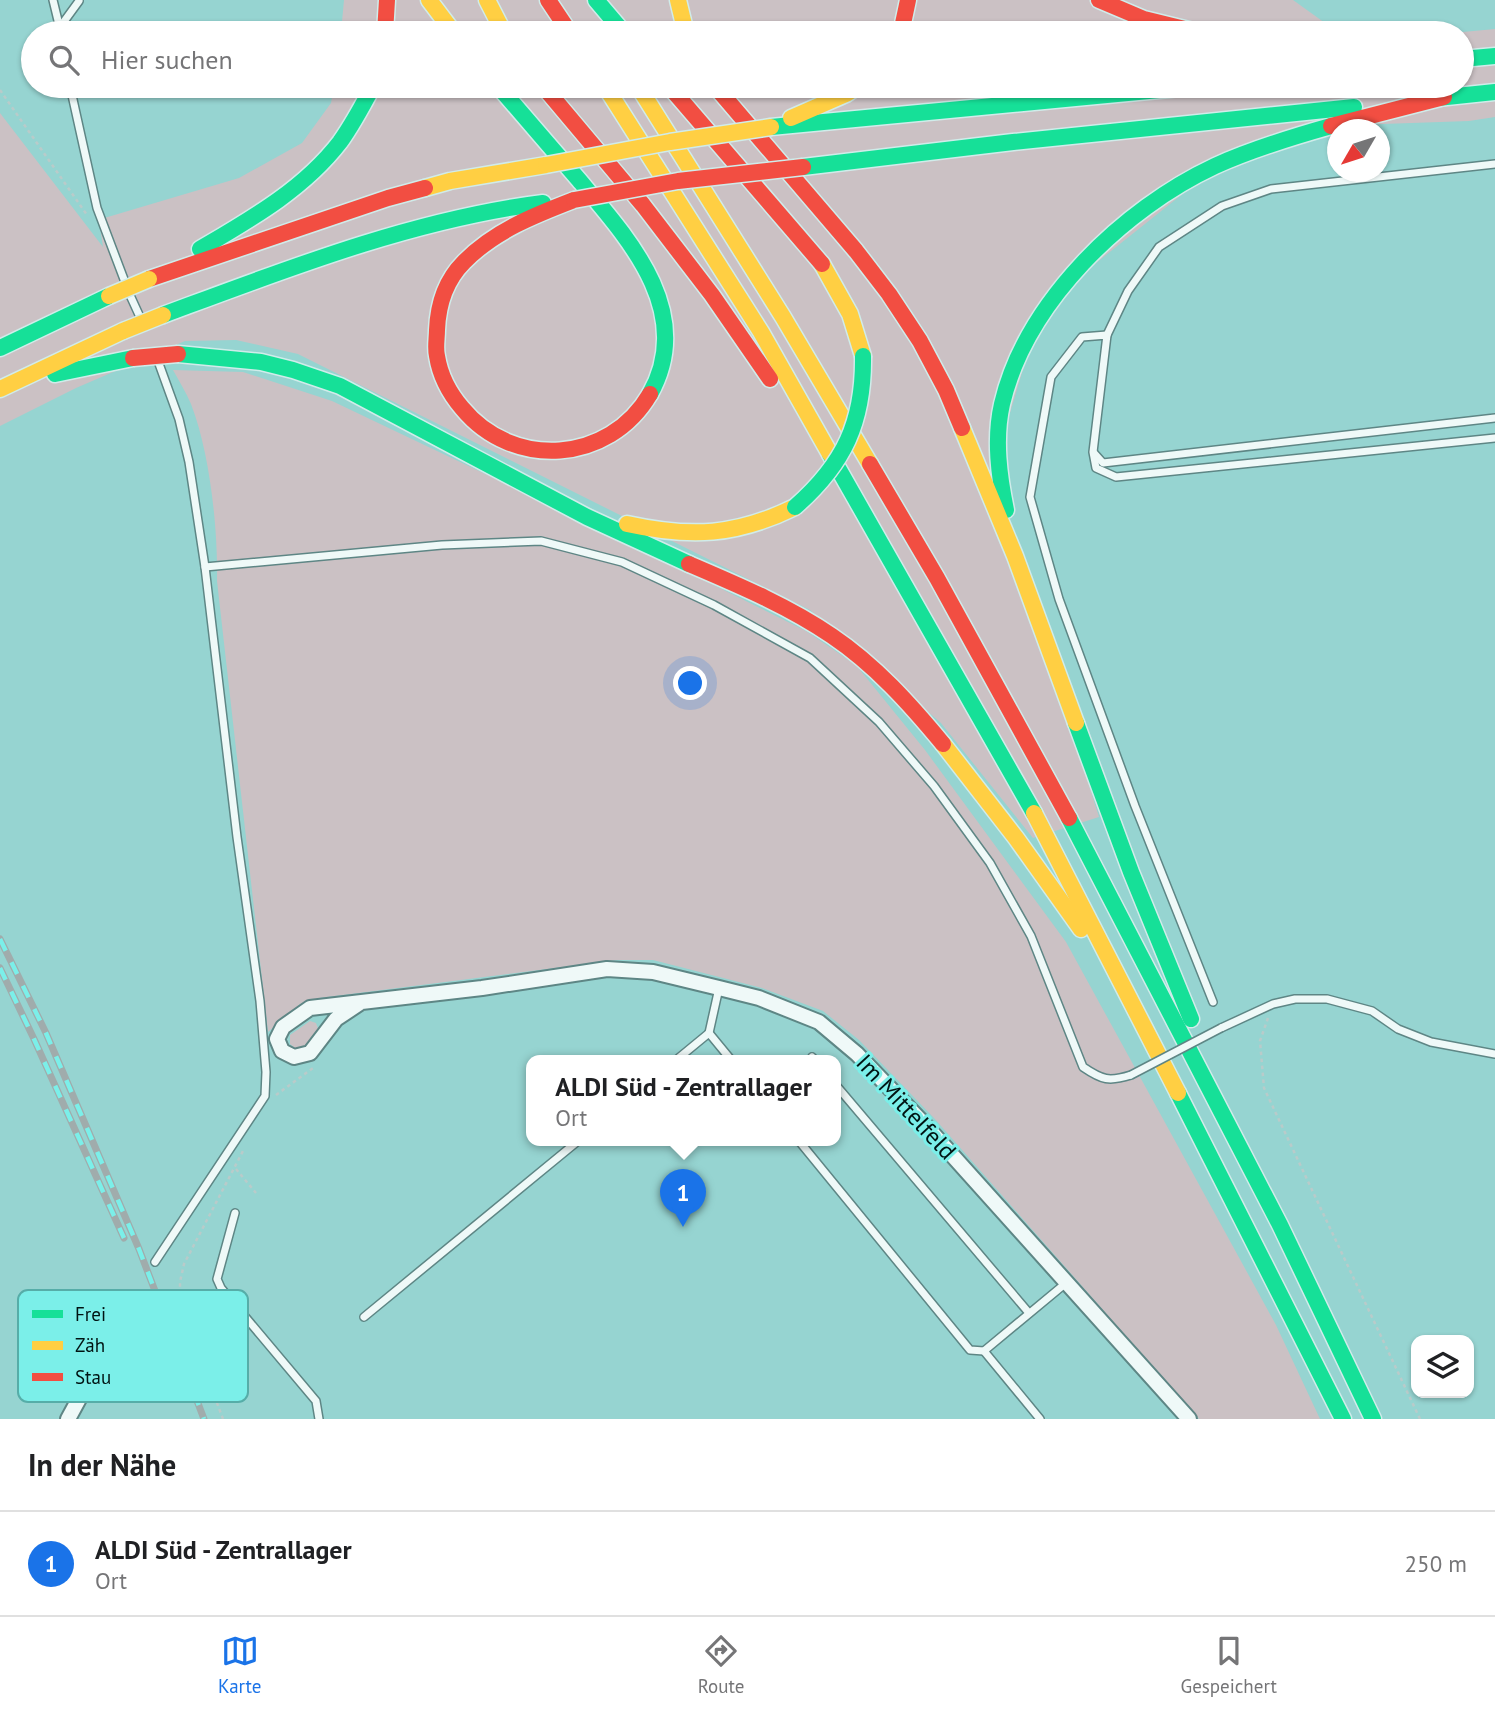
<!DOCTYPE html>
<html lang="de">
<meta charset="utf-8">
<style>
:root{--surface:#fff;--page:#f6f6f6;--text:#202124;--muted:#757577;--line:#e0e0e0;--accent:#1a73e8}
body{margin:0;font-family:"PT Sans",sans-serif;background:var(--page);color:var(--text)}
.controls{position:absolute;right:21px;bottom:21px;display:grid;overflow:hidden;border-radius:14px;box-shadow:0 2px 5px #0004}
.controls button{width:63px;height:63px;display:grid;place-items:center;padding:0;border:0;border-bottom:2px solid var(--line);background:var(--surface);color:var(--text);font:35px sans-serif}
.compass{position:absolute;left:1327px;top:119px;width:63px;height:63px;border-radius:50%;background:var(--surface);box-shadow:0 2px 5px #0004;rotate:231deg}
.you{position:absolute;left:691px;top:684px;width:24px;height:24px;margin:-18px;border:5px solid #fff;border-radius:50%;background:#1a73e8;box-shadow:0 0 0 10px #1a73e833}
.badge{display:grid;place-items:center;width:46px;height:46px;border-radius:50%;background:var(--accent);color:#fff;font-size:23px;font-weight:700}
.pin{position:absolute;translate:-50% -58px;filter:drop-shadow(0 2px 4px #0008)}
.pin::after{content:'';position:absolute;top:37px;width:24px;height:21px;background:inherit;clip-path:polygon(0 0,100% 0,50% 100%)}
.popup{position:absolute;left:526px;top:1055px;width:315px;height:91px;box-sizing:border-box;display:grid;place-content:center;border-radius:14px;background:var(--surface);filter:drop-shadow(0 2px 5px #0005);font-size:23px;white-space:nowrap;color:var(--muted)}
.popup b{font-size:26px;color:var(--text)}
.popup::after{content:'';position:absolute;left:50%;top:100%;margin-left:-14px;border:14px solid transparent;border-top-color:var(--surface)}
.list{margin:0;padding:0;list-style:none}
h2{display:flex;justify-content:space-between;align-items:center;height:91px;margin:0;padding:0 28px;font-size:30px}
h2 small{font-size:23px;font-weight:400;color:var(--muted)}
.list li{display:grid;grid-template-columns:46px 1fr auto;gap:21px;align-items:center;box-sizing:border-box;height:105px;padding:0 28px;border-top:2px solid var(--line)}
.list b{display:block;font-size:26px;white-space:nowrap}
.list p{margin:0;font-size:23px;white-space:nowrap;color:var(--muted)}
.list em{font-size:23px;font-style:normal;color:var(--muted)}
.icon{flex:none;width:38px;height:38px;fill:none;stroke:currentColor;stroke-width:2;stroke-linecap:round;stroke-linejoin:round}
.map{position:relative;flex:none;width:1495px;height:1419px;overflow:hidden}
.search{position:absolute;background:var(--surface);box-shadow:0 2px 5px #0004;left:21px;right:21px;top:21px;height:77px;display:flex;align-items:center;gap:18px;box-sizing:border-box;padding:0 24px;border-radius:38px;color:var(--muted);font-size:26px}
.sheet{height:196px;background:var(--surface)}
nav{display:flex;justify-content:space-around;align-items:center;box-sizing:border-box;height:98px;border-top:2px solid var(--line);background:var(--surface);font-size:19px;color:var(--muted)}
nav a{display:grid;justify-items:center;gap:4px}
nav .on{color:var(--accent)}
.map>svg:first-child{display:block}
</style>
<div class="map">
<svg width="1495" height="1419" viewBox="0 0 1495 1419">
<rect width="100%" height="100%" fill="#96d4d1"/>
<g fill="#cbc1c4">
<path d="M 344,0 L 1293,0 L 1339,33 L 341,33 Z"/>
<path d="M 1495,29 L 1495,117 L 1469,121 L 1296,127 L 1239,149 L 1042,306 L 992,473 L 1099,817 L 1033,838 L 941,723 L 810,610 L 298,354 L 236,340 L 185,341 L 76,388 L 0,426 L 0,113 L 103,247 L 97,207 L 101,219 L 239,178 L 302,143 L 331,103 L 334,86 L 1462,86 L 1462,33 L 1452,33 Z"/>
<path d="M 173,370 L 243,372 L 332,401 L 609,533 L 806,631 L 856,665 L 925,750 L 1066,942 L 1276,1325 L 1320,1419 L 1199,1419 L 934,1118 L 859,1040 L 823,1011 L 762,988 L 653,960 L 617,960 L 319,998 L 300,1004 L 268,1032 L 217,581 C 218,529 210,453 191,404 C 186,392 179,381 173,370 Z"/>
<path d="M 310,1021 L 316,1023 L 319,1031 L 303,1049 L 295,1048 L 290,1044 L 290,1035 Z"/>
</g>
<g fill="none" stroke-linecap="round" stroke-linejoin="round">
<g stroke="#5e8685" stroke-width="10">
<g id="lane">
<path d="M 53,0 L 61,33"/>
<path d="M 60,27 L 79,1"/>
<path d="M 70,86 L 97,208 L 125,282"/>
<path d="M 129,293 L 140,317"/>
<path d="M 1107,335 L 1128,291 L 1159,247 L 1222,206 L 1271,189 L 1495,164"/>
<path d="M 1094,453 L 1103,463 L 1495,418"/>
<path d="M 205,567 L 442,545 L 541,541 L 622,562 L 714,605 L 810,658 L 879,722 L 934,786 L 990,863 L 1031,936 L 1083,1067 C 1102,1080 1109,1082 1131,1075"/>
<path d="M 1213,1002 L 1135,806 L 1059,599 L 1030,497 L 1051,377 L 1082,337 L 1107,335 L 1093,452 L 1096,468 L 1116,477 L 1495,438"/>
<path d="M 1221,1028 L 1273,1004 L 1295,999 L 1327,999 L 1372,1011 L 1398,1029 L 1431,1042 L 1495,1054"/>
<path d="M 709,1033 L 719,988"/>
<path d="M 812,1057 L 816,1061"/>
<path d="M 675,1061 L 709,1033 L 732,1061"/>
<path d="M 835,1084 L 1029,1313"/>
<path d="M 799,1141 L 970,1350 L 984,1351"/>
<path d="M 235,1213 L 217,1279 L 221,1288 L 316,1401 L 319,1419"/>
<path d="M 155,1262 L 265,1096 L 266,1072 L 260,1001 L 237,837 L 205,567 L 189,462 L 179,419 L 158,361"/>
<path d="M 364,1317 L 578,1141"/>
<path d="M 80,1397 L 132,1300"/>
<path d="M 1040,1419 L 984,1351 L 1066,1283"/>
</g>
</g>
<g stroke="#5e8685" stroke-width="18">
<g id="street">
<path d="M 360,1003 L 336,1019 L 310,1053 L 294,1057 L 282,1051 L 277,1039 L 283,1027 L 310,1008 L 482,988 L 607,969 L 653,972 L 719,988 L 759,998 L 819,1022 L 857,1054 L 926,1126 L 1189,1419"/>
<path d="M 68,1419 L 80,1397"/>
</g>
</g>
<g stroke="#d0ecea" stroke-width="19">
<g id="fast">
<path d="M 596,0 L 624,33"/>
<path d="M 1462,59 L 1495,56"/>
<path d="M 498,86 C 525,117 552,149 579,180 C 628,238 696,312 650,394"/>
<path d="M 1428,99 L 1495,92"/>
<path d="M 771,127 L 1201,86"/>
<path d="M 803,167 L 1013,142 L 1354,107"/>
<path d="M 200,249 C 251,219 304,189 340,142 C 353,124 363,105 373,86"/>
<path d="M 163,315 C 284,270 414,219 543,203"/>
<path d="M 0,348 L 109,296"/>
<path d="M 178,354 L 261,362 L 293,370 L 340,386 L 587,517 L 689,564"/>
<path d="M 55,374 L 133,358"/>
<path d="M 830,454 L 1034,813"/>
<path d="M 1006,510 C 999,476 994,439 1002,404 C 1026,302 1123,209 1215,166 C 1252,149 1292,137 1331,126"/>
<path d="M 1076,723 L 1131,872 L 1191,1019"/>
<path d="M 1069,818 L 1280,1225 L 1373,1419"/>
<path d="M 1178,1093 L 1343,1419"/>
</g>
</g>
<g stroke="#d0ecea" stroke-width="19">
<g id="slow">
<path d="M 429,0 L 454,33"/>
<path d="M 487,0 L 504,33"/>
<path d="M 678,0 L 686,33"/>
<path d="M 605,86 L 761,332 L 830,454"/>
<path d="M 638,86 L 783,317 L 870,464"/>
<path d="M 791,118 L 846,94 L 858,86"/>
<path d="M 425,188 L 450,181 L 546,165"/>
<path d="M 822,264 L 850,314 L 863,356"/>
<path d="M 0,389 L 123,331"/>
<path d="M 962,428 L 1015,556 L 1076,723"/>
<path d="M 627,524 C 691,538 736,536 795,507"/>
<path d="M 943,744 L 1016,838 L 1081,929"/>
<path d="M 1034,813 L 1178,1093"/>
</g>
</g>
<g stroke="#d0ecea" stroke-width="19">
<g id="jam">
<path d="M 548,0 L 570,33"/>
<path d="M 1099,0 L 1144,19 L 1201,33"/>
<path d="M 385,33 L 387,0"/>
<path d="M 901,33 L 908,0"/>
<path d="M 543,86 L 643,205 L 712,295 L 770,379"/>
<path d="M 669,86 L 822,264"/>
<path d="M 715,86 L 856,251 L 889,294 L 920,341 L 946,390 L 962,428"/>
<path d="M 1331,126 L 1444,97"/>
<path d="M 574,200 C 535,215 494,231 464,262 C 446,280 438,305 437,330 C 437,338 435,348 437,356 C 440,375 450,394 462,408 C 513,470 609,464 650,394"/>
<path d="M 149,279 L 388,198 L 425,188"/>
<path d="M 870,464 L 937,578 L 1069,818"/>
<path d="M 689,564 C 738,585 788,606 832,636 C 875,665 910,704 943,744"/>
</g>
</g>
<g stroke="#b9cbca" stroke-width="2.5" stroke-dasharray="3.5 3.5" stroke-linecap="butt">
<path d="M 0,90 L 87,215"/>
<path d="M 1268,1018 L 1260,1041 L 1264,1088 L 1420,1419"/>
<path d="M 276,1095 L 313,1068"/>
<path d="M 236,1169 L 256,1193"/>
<path d="M 223,1419 L 180,1304 L 180,1282 L 184,1264 L 243,1151"/>
</g>
<use href="#lane" stroke="#eff9f8" stroke-width="7"/>
<use href="#street" stroke="#eff9f8" stroke-width="14"/>
<use href="#fast" stroke="#16e098" stroke-width="16"/>
<use href="#slow" stroke="#ffcf43" stroke-width="16"/>
<use href="#jam" stroke="#f24e42" stroke-width="16"/>
<g stroke="#a0acac" stroke-width="7">
<g id="rail">
<path d="M 0,939 L 46,1033 L 139,1249 L 204,1419"/>
<path d="M 0,968 L 34,1039 L 124,1238"/>
</g>
</g>
<use href="#rail" stroke="#7befe9" stroke-width="4.5" stroke-dasharray="13" stroke-linecap="butt"/>
<g stroke="#5e8685" stroke-width="10" stroke-linecap="butt">
<path id="lane-bridge" d="M 1131,1075 L 1221,1028"/>
</g>
<g stroke="#d0ecea" stroke-width="19" stroke-linecap="butt">
<path id="fast-bridge" d="M 795,507 C 844,464 864,422 863,356"/>
</g>
<g stroke="#d0ecea" stroke-width="19" stroke-linecap="butt">
<g id="slow-bridge">
<path d="M 546,165 L 670,142 L 771,127"/>
<path d="M 109,296 L 149,279"/>
<path d="M 123,331 L 163,315"/>
</g>
</g>
<g stroke="#d0ecea" stroke-width="19" stroke-linecap="butt">
<g id="jam-bridge">
<path d="M 574,200 L 678,181 L 803,167"/>
<path d="M 133,358 L 178,354"/>
</g>
</g>
<use href="#lane-bridge" stroke="#eff9f8" stroke-width="7"/>
<use href="#fast-bridge" stroke="#16e098" stroke-width="16"/>
<use href="#slow-bridge" stroke="#ffcf43" stroke-width="16"/>
<use href="#jam-bridge" stroke="#f24e42" stroke-width="16"/>
</g>
<g text-anchor="middle" stroke-width="6" stroke-linejoin="round" paint-order="stroke">
<g font-size="24" fill="#001312" stroke="#7befe9">
<text transform="translate(906 1107) rotate(47)" y="8">Im Mittelfeld</text>
</g>
</g>
<rect x="18" y="1290" width="230" height="112" rx="10" fill="#7befe9" stroke="#56ada8" stroke-width="2"/>
<rect x="32" y="1310" width="31" height="8" fill="#16e098"/>
<rect x="32" y="1341" width="31" height="9" fill="#ffcf43"/>
<rect x="32" y="1373" width="31" height="8" fill="#f24e42"/>
<g font-size="19" fill="#001312">
<text x="75" y="1321">Frei</text>
<text x="75" y="1352">Zäh</text>
<text x="75" y="1384">Stau</text>
</g>
</svg>
<div class="controls">
<button><svg class="icon" aria-label="layers" viewBox="0 0 24 24"><path d="M12 4l9 5-9 5-9-5zM3 14l9 5 9-5"/></svg></button>
</div>
<svg class="compass" viewBox="-18 -18 36 36"><path d="M0-13l5 13h-10z" fill="#e53935"/><path d="M0 13l5-13h-10z" fill="#757577"/></svg>
<div class="you"></div>
<div class="pin badge" style="left:683px;top:1227px">1</div>
<div class="popup"><b>ALDI Süd - Zentrallager</b>Ort</div>
<div class="search"><svg class="icon" aria-label="search" viewBox="0 0 24 24"><circle cx="10" cy="10" r="6"/><path d="M15 15l6 6"/></svg>Hier suchen</div>
</div>
<section class="sheet">
<h2>In der Nähe<small></small></h2>
<ul class="list">
<li><span class="badge">1</span><div><b>ALDI Süd - Zentrallager</b><p>Ort</p></div><em>250 m</em></li>
</ul>
</section>
<nav>
<a class="on"><svg class="icon" aria-label="map" viewBox="0 0 24 24"><path d="M3 6l6-2 6 2 6-2v14l-6 2-6-2-6 2zM9 4v14M15 6v14"/></svg>Karte</a>
<a><svg class="icon" aria-label="directions" viewBox="0 0 24 24"><path d="M12 3l9 9-9 9-9-9zM9 14v-3h6M13 9l2 2-2 2"/></svg>Route</a>
<a><svg class="icon" aria-label="saved" viewBox="0 0 24 24"><path d="M7 4h10v16l-5-4-5 4z"/></svg>Gespeichert</a>
</nav>
